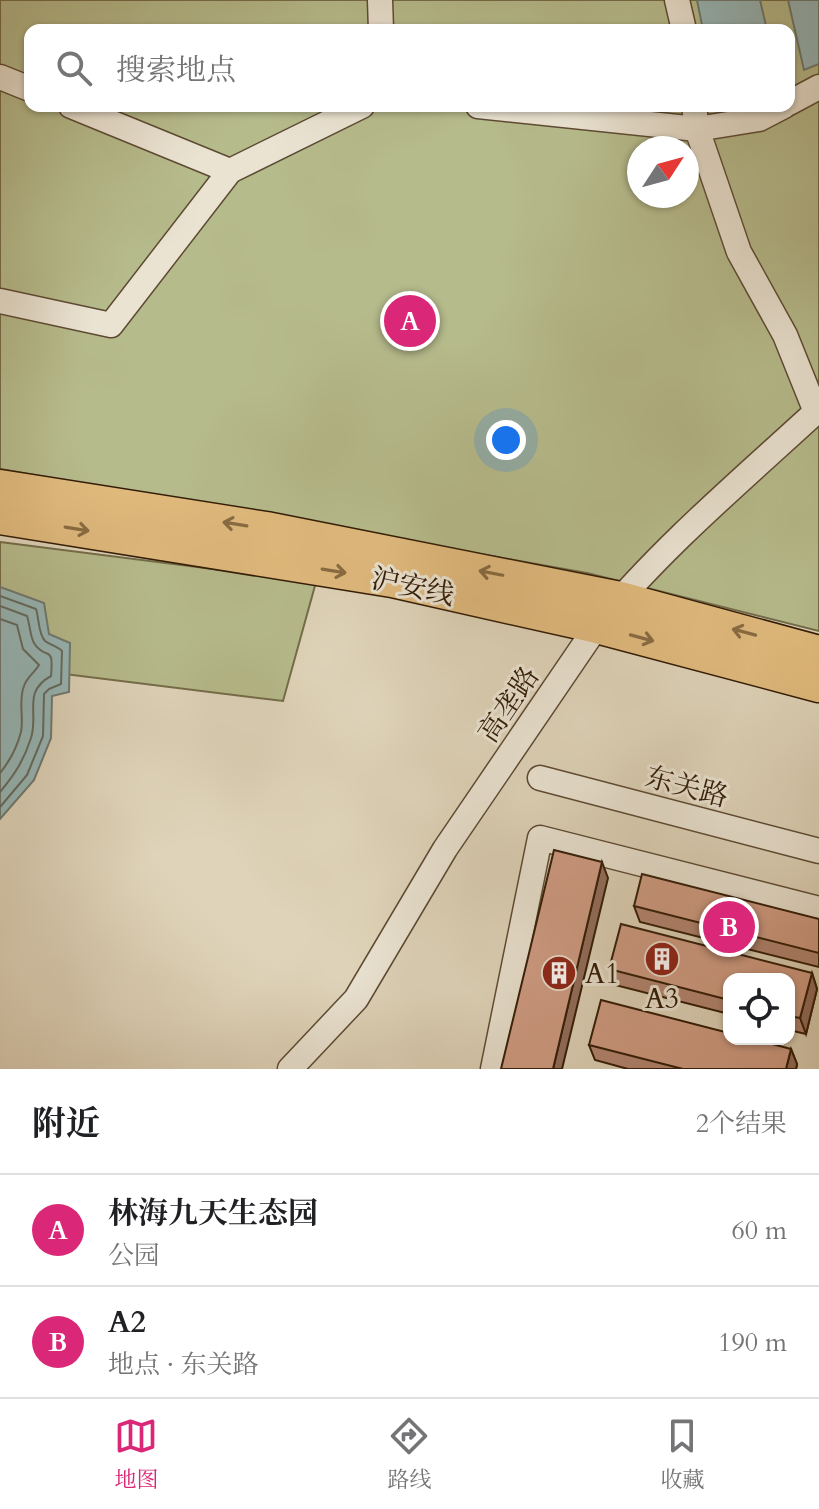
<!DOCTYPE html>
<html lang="zh">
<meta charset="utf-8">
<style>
:root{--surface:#fff;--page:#f2f2f2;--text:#202124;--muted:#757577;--line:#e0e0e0;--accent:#db2777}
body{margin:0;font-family:Cardo,"Noto Serif SC",serif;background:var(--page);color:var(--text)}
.controls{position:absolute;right:24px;bottom:24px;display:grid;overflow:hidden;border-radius:16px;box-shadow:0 2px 6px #0004}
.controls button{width:72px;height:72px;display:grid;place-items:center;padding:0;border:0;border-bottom:2px solid var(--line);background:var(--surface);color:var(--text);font:40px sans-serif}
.compass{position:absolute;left:627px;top:136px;width:72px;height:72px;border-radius:50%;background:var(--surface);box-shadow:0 2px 6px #0004;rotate:54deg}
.you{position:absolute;left:506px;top:440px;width:28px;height:28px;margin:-20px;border:6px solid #fff;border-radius:50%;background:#1a73e8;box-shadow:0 0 0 12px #1a73e833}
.badge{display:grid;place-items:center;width:52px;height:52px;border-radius:50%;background:var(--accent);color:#fff;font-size:26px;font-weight:700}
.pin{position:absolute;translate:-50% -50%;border:4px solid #fff;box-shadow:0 2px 8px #0006}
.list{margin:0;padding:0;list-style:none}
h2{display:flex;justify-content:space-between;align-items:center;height:104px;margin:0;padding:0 32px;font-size:34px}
h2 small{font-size:26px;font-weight:400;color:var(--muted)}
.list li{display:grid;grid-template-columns:52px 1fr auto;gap:24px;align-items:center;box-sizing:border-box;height:112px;padding:0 32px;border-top:2px solid var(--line)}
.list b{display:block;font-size:30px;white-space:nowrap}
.list p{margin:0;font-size:26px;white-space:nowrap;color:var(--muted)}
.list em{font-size:26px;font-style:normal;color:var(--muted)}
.icon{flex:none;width:44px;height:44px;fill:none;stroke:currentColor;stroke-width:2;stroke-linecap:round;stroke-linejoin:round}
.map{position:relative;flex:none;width:819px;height:1069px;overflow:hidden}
.search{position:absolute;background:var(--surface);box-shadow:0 2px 6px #0004;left:24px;right:24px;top:24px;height:88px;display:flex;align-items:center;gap:20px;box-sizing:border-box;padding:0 28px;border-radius:16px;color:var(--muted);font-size:30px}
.sheet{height:328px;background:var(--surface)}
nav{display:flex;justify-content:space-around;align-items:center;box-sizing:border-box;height:112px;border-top:2px solid var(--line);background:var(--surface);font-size:22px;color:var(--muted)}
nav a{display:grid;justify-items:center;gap:4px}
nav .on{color:var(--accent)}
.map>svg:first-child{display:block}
</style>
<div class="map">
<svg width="819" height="1069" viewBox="0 0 819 1069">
<rect width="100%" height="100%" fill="#dfd4ba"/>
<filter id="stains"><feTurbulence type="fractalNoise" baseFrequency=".0025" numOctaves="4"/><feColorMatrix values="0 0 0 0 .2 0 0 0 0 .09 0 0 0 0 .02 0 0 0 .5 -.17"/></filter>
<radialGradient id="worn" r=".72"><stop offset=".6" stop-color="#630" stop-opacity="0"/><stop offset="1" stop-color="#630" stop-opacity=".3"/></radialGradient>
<g fill="#b6bb8c" stroke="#746c49" stroke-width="2" fill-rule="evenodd">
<path d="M 0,0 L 819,0 L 819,631 L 587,573 L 0,469 ZM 30,30 L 789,30 L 789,106 L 30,106 ZM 639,148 L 687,148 L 687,196 L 639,196 Z"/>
<path d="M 0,542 L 316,582 L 283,701 L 0,666 Z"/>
</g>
<g fill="#96b7b8" stroke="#6e7971" stroke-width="2">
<path d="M 697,0 L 760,0 L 767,30 L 703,30 Z"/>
<path d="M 788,0 L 819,0 L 819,64 L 804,70 Z"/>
<path d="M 0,587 L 44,603 L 49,634 L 70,643 L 69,692 L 52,696 L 51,738 L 34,780 L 0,819 Z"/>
</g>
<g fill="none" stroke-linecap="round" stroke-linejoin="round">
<g stroke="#646a5f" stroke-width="2">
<path d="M 0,596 L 36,609 C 39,617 38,634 45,641 C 50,645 57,646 62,651 L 61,684 L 49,689 L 44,694 L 43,736 L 27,775 L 0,807"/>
<path d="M 0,606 L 27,616 C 30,625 30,636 34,643 C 46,662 54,642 51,676 C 22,692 39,713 31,738 C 24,760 15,774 0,792"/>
<path d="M 0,619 L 17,625 L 23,649 L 39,665 C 35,672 27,677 24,686 C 18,701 24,717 21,732 C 17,747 9,762 0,773"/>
</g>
<g stroke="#5d4a33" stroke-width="27">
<g id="minor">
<path d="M 380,0 L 381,30"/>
<path d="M 677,0 L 684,30"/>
<path d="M 0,77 L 30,89"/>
<path d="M 789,103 L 819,87"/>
<path d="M 71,106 L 230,171"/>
<path d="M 478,106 L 697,129 L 759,119 L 784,106"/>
<path d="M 694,106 L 697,129 L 739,252 L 785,335 L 816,412"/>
<path d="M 0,301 L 111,325 L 230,171 L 362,106"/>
<path d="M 540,778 L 819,851"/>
<path d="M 290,1069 L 356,999 L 445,849 L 597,626 C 663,546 743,479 819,409"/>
<path d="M 493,1069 L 540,838 L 819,909"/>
</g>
</g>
<g stroke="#321c06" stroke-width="37">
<g id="highway">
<path d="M 0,487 L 266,529 L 620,599 L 819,653"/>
<path d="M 0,517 L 392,580 L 597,626 L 819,685"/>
</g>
</g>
<use href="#minor" stroke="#eae3d2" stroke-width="24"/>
<use href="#highway" stroke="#e0ba7d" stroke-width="34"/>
</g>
<g fill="#b38672" stroke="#321c06" stroke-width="2">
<path d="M 634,906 L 819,919 L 819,967 L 640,922 Z"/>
<path d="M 609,969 L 812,973 L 817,989 L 806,1034 L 789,1030 L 789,979 L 729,979 L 729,1014 L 615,985 Z"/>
<path d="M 589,1045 L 791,1049 L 797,1064 L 796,1069 L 628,1069 L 595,1060 Z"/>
</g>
<g fill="#926d5c" stroke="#321c06" stroke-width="2">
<path d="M 602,862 L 608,878 L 562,1069 L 553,1069 Z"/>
<path d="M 812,973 L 817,989 L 806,1034 L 800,1018 Z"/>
<path d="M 791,1049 L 797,1064 L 796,1069 L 786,1069 Z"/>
</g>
<g fill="#d09c84" stroke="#321c06" stroke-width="2">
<path d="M 554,850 L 602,862 L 553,1069 L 501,1069 Z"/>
<path d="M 642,874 L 819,919 L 819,953 L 634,906 Z"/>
<path d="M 621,924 L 812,973 L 800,1018 L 789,1016 L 789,979 L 729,979 L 729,1000 L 609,969 Z"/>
<path d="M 601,1000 L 729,1033 L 729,1039 L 754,1039 L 791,1049 L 786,1069 L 683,1069 L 589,1045 Z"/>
</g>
<defs><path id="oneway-shaft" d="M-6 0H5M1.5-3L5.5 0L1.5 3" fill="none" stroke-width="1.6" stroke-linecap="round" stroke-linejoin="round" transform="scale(2)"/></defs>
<g stroke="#896b42">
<use href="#oneway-shaft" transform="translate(235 524) rotate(-171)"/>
<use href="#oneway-shaft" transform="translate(77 529) rotate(9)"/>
<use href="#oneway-shaft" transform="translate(334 571) rotate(9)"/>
<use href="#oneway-shaft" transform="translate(491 573) rotate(-169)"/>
<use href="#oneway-shaft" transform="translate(744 632) rotate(-165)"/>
<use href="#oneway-shaft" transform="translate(642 638) rotate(15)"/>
</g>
<defs>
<g id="building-disc" transform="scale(1.8)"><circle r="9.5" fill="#8f2418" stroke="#eae3d2"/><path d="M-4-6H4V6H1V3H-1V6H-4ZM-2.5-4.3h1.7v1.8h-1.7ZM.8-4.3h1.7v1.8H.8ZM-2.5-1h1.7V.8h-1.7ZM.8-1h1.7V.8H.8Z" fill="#fff"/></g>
</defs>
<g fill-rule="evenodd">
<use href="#building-disc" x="662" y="959"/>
<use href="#building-disc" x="559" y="973"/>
</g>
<g text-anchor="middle" stroke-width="6" stroke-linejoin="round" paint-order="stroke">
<g font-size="28" fill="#321c06" stroke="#eae3d2">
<text transform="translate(413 586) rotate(12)" y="10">沪安线</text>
<text transform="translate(508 704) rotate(-56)" y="10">高垄路</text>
<text transform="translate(687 786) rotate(15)" y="10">东关路</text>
</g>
<g font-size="28" fill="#321c06" stroke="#eae3d2" text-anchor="start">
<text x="585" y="983">A1</text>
<text x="662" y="1008" text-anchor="middle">A3</text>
</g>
</g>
<rect width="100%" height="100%" filter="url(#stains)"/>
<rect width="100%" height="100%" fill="url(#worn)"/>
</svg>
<div class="controls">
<button><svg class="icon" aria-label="locate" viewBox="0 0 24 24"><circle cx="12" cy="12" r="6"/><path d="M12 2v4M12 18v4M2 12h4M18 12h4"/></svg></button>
</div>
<svg class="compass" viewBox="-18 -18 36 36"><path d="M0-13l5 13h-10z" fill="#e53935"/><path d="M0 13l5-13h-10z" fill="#757577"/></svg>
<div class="you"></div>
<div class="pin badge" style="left:410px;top:321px">A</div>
<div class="pin badge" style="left:729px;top:927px">B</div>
<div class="search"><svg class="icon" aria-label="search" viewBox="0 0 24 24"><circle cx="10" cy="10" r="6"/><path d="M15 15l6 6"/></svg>搜索地点</div>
</div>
<section class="sheet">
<h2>附近<small>2个结果</small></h2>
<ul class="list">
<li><span class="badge">A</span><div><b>林海九天生态园</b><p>公园</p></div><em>60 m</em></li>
<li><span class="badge">B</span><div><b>A2</b><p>地点 · 东关路</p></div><em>190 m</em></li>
</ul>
</section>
<nav>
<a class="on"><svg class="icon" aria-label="map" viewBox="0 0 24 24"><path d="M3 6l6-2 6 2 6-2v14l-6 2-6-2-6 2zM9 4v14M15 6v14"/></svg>地图</a>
<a><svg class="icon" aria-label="directions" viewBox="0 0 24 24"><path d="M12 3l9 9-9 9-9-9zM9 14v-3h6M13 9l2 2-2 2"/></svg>路线</a>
<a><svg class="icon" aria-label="saved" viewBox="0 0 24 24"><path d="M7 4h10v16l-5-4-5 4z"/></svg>收藏</a>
</nav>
